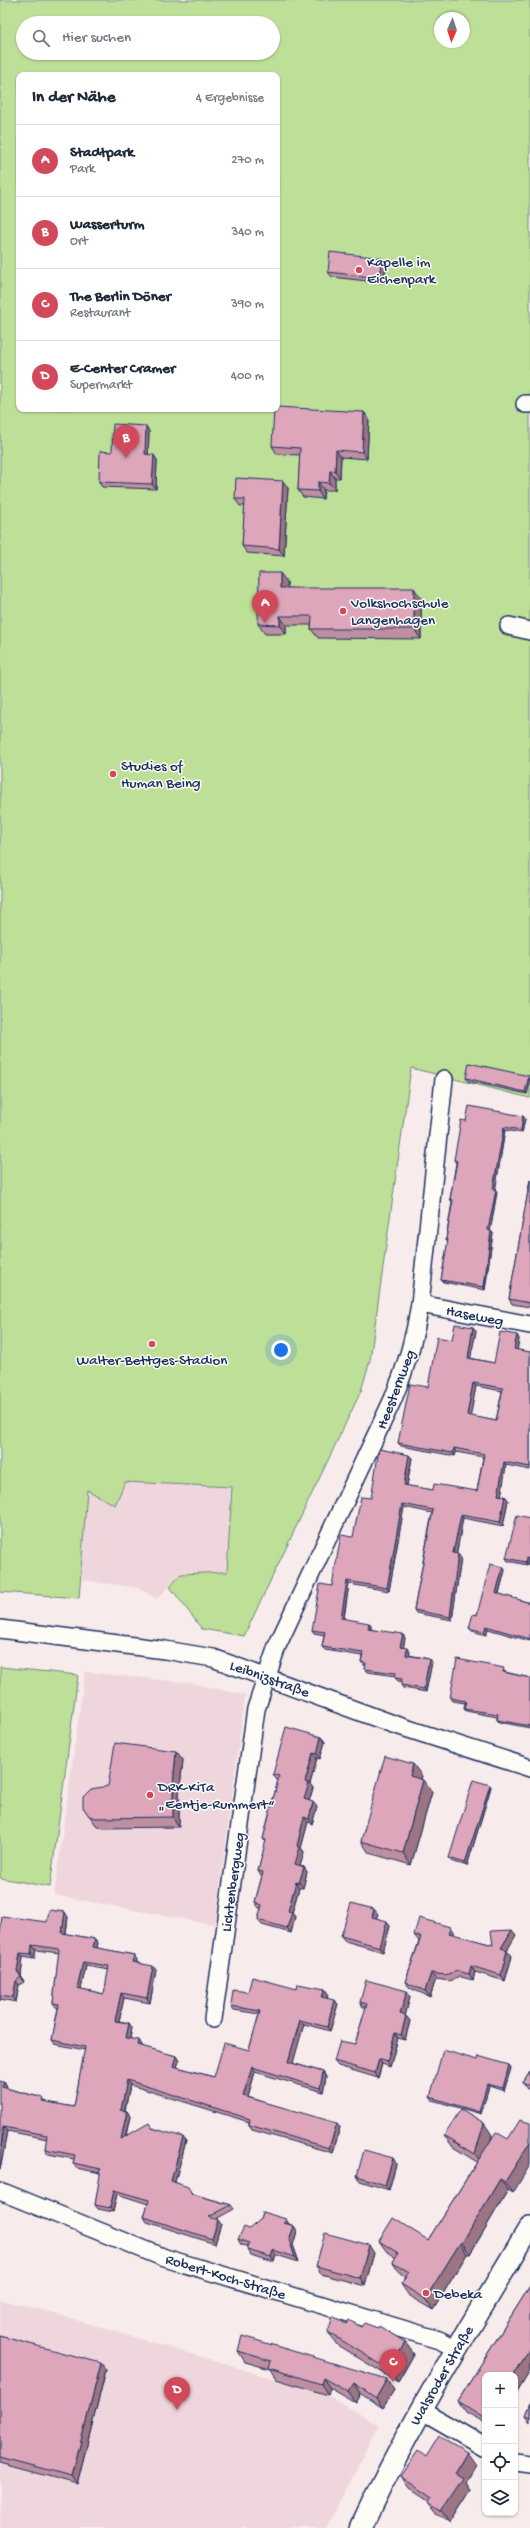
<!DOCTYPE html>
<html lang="de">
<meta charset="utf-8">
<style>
:root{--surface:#fff;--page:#f6f6f7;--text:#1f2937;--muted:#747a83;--line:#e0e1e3;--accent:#d1495b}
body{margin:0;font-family:"Gochi Hand",sans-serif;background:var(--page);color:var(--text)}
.controls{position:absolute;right:12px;bottom:12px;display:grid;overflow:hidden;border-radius:8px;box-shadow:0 1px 3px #0004}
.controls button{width:36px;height:36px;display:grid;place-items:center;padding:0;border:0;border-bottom:1px solid var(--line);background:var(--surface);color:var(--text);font:20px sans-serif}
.compass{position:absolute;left:434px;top:12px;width:36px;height:36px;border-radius:50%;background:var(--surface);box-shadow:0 1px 3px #0004;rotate:183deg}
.you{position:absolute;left:281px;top:1350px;width:14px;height:14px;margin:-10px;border:3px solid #fff;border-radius:50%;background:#1a73e8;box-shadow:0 0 0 6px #1a73e833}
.badge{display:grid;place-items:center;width:26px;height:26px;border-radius:50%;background:var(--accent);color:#fff;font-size:13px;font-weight:700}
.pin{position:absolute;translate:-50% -33px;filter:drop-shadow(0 1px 2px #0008)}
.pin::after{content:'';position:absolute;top:21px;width:14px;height:12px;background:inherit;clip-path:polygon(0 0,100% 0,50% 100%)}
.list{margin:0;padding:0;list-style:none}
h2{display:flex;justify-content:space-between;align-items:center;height:52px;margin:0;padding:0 16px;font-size:17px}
h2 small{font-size:13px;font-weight:400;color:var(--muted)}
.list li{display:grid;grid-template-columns:26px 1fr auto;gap:12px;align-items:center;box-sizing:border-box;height:72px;padding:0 16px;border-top:1px solid var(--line)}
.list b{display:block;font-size:15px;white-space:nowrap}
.list p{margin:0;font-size:13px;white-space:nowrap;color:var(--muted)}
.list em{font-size:13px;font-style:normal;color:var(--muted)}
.icon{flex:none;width:22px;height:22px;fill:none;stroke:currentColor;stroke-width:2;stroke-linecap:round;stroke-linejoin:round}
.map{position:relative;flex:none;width:530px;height:2528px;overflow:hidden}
.search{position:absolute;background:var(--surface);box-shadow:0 1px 3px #0004;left:16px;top:16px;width:264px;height:44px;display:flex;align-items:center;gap:10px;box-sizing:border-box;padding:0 14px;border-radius:22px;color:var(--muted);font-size:15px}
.panel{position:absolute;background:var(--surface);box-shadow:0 1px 3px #0004;left:16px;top:72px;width:264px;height:340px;border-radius:8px}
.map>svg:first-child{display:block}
</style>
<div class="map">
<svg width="530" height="2528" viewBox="0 0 530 2528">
<rect width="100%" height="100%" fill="#f7ebeb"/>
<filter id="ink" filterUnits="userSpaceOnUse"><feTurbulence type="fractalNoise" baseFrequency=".025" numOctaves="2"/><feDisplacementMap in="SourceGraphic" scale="8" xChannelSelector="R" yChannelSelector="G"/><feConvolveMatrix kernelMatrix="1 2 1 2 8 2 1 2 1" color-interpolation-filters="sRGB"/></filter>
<g filter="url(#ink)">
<g fill="#efd6dd">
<path d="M 125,1482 L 232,1487 L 227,1572 L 181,1574 L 157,1599 L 139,1588 L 82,1580 L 86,1490 L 115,1505 Z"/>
<path d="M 85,1672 L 191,1683 L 245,1695 L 215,1925 L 54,1895 Z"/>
<path d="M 0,2300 L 50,2312 L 328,2395 L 379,2426 L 326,2528 L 0,2528 Z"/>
</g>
<g fill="#bedf98" stroke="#6c877b" fill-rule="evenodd">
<path d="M 0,0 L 530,0 L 530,1098 L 411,1068 L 370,1360 L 361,1391 L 244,1636 L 202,1629 L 170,1587 L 181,1574 L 227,1572 L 232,1487 L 125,1482 L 115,1505 L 87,1490 L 79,1598 L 0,1592 ZM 440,18 L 464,18 L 464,42 L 440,42 ZM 23,23 L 273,23 L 273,53 L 23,53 ZM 19,75 L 277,75 L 277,409 L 19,409 Z"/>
<path d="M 0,1667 L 78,1675 L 50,1887 L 0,1878 Z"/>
</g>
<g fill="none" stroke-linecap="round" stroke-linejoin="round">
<g stroke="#1b2f5e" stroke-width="20">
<g id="minor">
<path d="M 525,404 L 530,404"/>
<path d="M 509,626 L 530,631"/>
<path d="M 420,1304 L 530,1325"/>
<path d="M 0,1629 L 165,1650 L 213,1658 L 393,1724 L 530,1768"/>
<path d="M 213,2019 L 256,1709 L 277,1646 L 393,1399 C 406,1368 415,1337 420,1304 L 444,1079"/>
<path d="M 0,2191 L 165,2258 L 439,2340 L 456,2348"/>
<path d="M 421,2410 L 485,2447"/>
<path d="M 515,2462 L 530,2464"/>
</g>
</g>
<g stroke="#1b2f5e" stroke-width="24">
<path id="tertiary" d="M 361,2528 C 409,2423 471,2326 530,2227"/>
</g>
<use href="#minor" stroke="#fdfcf7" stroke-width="17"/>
<use href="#tertiary" stroke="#fdfcf7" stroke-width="21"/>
</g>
<g fill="#be8fa1" stroke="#1b2f5e" fill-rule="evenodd">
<path d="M 382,258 L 386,263 L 384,283 L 332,277 L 328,272 Z"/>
<path d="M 364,412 L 369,419 L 367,459 L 341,457 L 340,478 L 335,478 L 335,490 L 324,490 L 323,499 L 303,497 L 298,490 L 300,455 L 277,454 L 272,446 Z"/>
<path d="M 149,431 L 148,455 L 157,460 L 156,489 L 102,487 L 99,482 L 112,452 Z"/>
<path d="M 288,488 L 284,556 L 247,553 L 242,546 L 245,506 L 240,506 L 235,499 Z"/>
<path d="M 287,582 L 287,588 L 421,598 L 421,639 L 318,638 L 311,629 L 312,625 L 286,625 L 286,634 L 265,634 L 258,624 Z"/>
<path d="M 466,1078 L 530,1078 L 530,1082 L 527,1094 L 468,1081 Z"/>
<path d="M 523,1116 L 525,1119 L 522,1133 L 505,1130 L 495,1190 L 497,1192 L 490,1230 L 493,1233 L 485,1290 L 443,1282 L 441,1280 L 448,1242 L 446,1239 L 452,1202 L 450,1199 L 456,1163 L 454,1160 L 466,1121 Z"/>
<path d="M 530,1180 L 530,1307 L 512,1304 L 509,1299 Z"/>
<path d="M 473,1327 L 476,1331 L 470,1358 L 494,1363 L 517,1335 L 519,1339 L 517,1350 L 530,1352 L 530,1470 L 506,1465 L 501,1495 L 505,1496 L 508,1500 L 503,1526 L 463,1518 L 456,1554 L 461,1558 L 452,1620 L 416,1613 L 414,1610 L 432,1513 L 404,1507 L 389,1591 L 349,1584 L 344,1619 L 371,1626 L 371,1629 L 405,1638 L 403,1648 L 410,1652 L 409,1655 L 429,1659 L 432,1662 L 426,1692 L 403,1688 L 401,1685 L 402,1682 L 398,1681 L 395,1678 L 395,1676 L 368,1672 L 365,1669 L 366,1666 L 364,1665 L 361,1662 L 362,1656 L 325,1650 L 322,1647 L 324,1635 L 314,1633 L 312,1630 L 371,1498 L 412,1458 L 407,1486 L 433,1490 L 477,1491 L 483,1457 L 456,1452 L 455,1456 L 401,1446 L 398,1443 L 428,1387 L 452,1340 ZM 476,1386 L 502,1391 L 496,1421 L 470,1416 Z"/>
<path d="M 530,1518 L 530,1562 L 528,1561 L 527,1565 L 508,1561 L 506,1558 Z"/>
<path d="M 503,1567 L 505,1570 L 499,1594 L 530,1603 L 530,1641 L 488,1629 L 486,1635 L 472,1631 L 469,1628 Z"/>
<path d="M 505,1671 L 505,1672 L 530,1678 L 530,1729 L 530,1728 L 499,1722 L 497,1720 L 497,1717 L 466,1711 L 464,1709 L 465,1703 L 452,1701 L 450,1698 Z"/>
<path d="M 321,1737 L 325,1742 L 320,1759 L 317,1758 L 310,1784 L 313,1788 L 309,1801 L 317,1807 L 312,1824 L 308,1822 L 301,1848 L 304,1852 L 300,1866 L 304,1867 L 307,1872 L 303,1888 L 299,1888 L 292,1913 L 295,1917 L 291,1933 L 262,1925 L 258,1920 L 261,1908 L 259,1908 L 255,1902 L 262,1876 L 261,1876 L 258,1871 L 266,1842 L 263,1839 L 278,1780 L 276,1779 L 273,1774 Z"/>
<path d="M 176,1751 L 183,1760 L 179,1795 L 179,1827 L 103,1828 L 96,1825 L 83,1807 L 108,1786 Z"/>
<path d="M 422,1776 L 421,1779 L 432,1792 L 411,1865 L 369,1853 L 361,1841 Z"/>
<path d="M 491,1787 L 467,1866 L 451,1861 L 449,1858 Z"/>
<path d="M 378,1914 L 376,1918 L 390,1926 L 383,1952 L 345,1941 L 341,1936 Z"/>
<path d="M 68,1917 L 66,1934 L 95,1939 L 98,1943 L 97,1948 L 134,1955 L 137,1960 L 136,1962 L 156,1970 L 150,2003 L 124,1998 L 119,2021 L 129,2023 L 132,2028 L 130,2038 L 142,2045 L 142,2047 L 176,2056 L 179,2061 L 177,2067 L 214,2077 L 249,2050 L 259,2014 L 234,2010 L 231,2006 L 248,1992 L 297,1989 L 325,1989 L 328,1994 L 327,1998 L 338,2004 L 330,2031 L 304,2024 L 292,2063 L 323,2072 L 326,2077 L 323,2092 L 255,2072 L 248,2097 L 340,2127 L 333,2153 L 252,2130 L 249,2125 L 249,2122 L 130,2085 L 125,2111 L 127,2111 L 130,2116 L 126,2136 L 153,2128 L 186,2141 L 175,2182 L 191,2192 L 193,2194 L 231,2205 L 234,2209 L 216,2219 L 221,2224 L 215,2244 L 147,2222 L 144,2217 L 148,2204 L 117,2194 L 113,2212 L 98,2209 L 95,2205 L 101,2173 L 76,2168 L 73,2163 L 74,2159 L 48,2154 L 45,2149 L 47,2139 L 7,2131 L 0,2170 L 4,2082 L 7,2087 L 6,2088 L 43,2098 L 45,2102 L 74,2107 L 85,2050 L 55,2044 L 52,2040 L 58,2008 L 56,2007 L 53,2003 L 59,1953 L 36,1950 L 34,1959 L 23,1957 L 21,1976 L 24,1982 L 19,1985 L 16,2002 L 0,1999 L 0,2001 L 0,1935 ZM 86,1966 L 109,1970 L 104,1994 L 81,1989 Z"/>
<path d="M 454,1933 L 454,1935 L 493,1945 L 516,1935 L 507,1950 L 512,1956 L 505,1981 L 475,1972 L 473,1980 L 461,1977 L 449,1981 L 436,1979 L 430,1997 L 410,1988 L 405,1982 L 419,1941 L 418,1940 L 414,1935 Z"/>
<path d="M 410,1997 L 405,2016 L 406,2016 L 410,2021 L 405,2040 L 398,2038 L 390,2067 L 382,2064 L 378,2078 L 338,2066 L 334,2061 L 355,2044 L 366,2007 L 363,2007 L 360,2002 Z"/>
<path d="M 477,2060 L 509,2065 L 511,2068 L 504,2091 L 489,2086 L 481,2114 L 432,2100 L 430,2097 Z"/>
<path d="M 530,2071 L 530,2092 L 523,2082 Z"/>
<path d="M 444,2135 L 492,2135 L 491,2139 L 513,2193 L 508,2190 L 470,2254 L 467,2254 L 433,2310 L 409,2296 L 401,2284 L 406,2277 L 400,2273 L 393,2262 L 396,2258 L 387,2252 L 379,2241 L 428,2240 L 477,2162 L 453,2147 Z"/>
<path d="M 393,2158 L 396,2164 L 389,2190 L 360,2181 L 357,2176 Z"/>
<path d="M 289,2224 L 294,2226 L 297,2231 L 293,2245 L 299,2262 L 276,2255 L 274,2262 L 250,2255 L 247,2250 L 248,2246 L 241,2245 L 238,2239 L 249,2229 Z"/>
<path d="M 374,2253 L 365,2286 L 321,2274 L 316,2266 Z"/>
<path d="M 530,2286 L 530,2371 L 515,2396 L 485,2375 L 485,2423 L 466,2412 L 458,2401 Z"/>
<path d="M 346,2324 L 361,2327 L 378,2328 L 414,2354 L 398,2382 L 337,2345 L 328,2332 Z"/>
<path d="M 0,2336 L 106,2370 L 77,2484 L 0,2463 Z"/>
<path d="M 238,2351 L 394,2390 L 383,2408 L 361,2394 L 356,2403 L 330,2388 L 328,2395 L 276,2379 L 270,2369 L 245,2362 Z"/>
<path d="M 530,2403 L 530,2422 L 525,2415 Z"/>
<path d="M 426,2457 L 476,2465 L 466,2482 L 471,2490 L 450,2523 L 438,2514 L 429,2502 L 430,2501 L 410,2488 L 401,2475 Z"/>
</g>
<g fill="#9b7483" stroke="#1b2f5e">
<path d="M 277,181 L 278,183 L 278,197 L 277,196 Z"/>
<path d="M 382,258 L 386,263 L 384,283 L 380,278 Z"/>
<path d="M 364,412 L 369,419 L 367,459 L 362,452 Z"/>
<path d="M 146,426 L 149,431 L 148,459 L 145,454 Z"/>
<path d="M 336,450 L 341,457 L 340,478 L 335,471 Z"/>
<path d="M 154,455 L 157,460 L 156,489 L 152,484 Z"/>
<path d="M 330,471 L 335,478 L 335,490 L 329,483 Z"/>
<path d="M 283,481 L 288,488 L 284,556 L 279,549 Z"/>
<path d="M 318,482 L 324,490 L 323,499 L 318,491 Z"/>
<path d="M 280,573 L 287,582 L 287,597 L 280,588 Z"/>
<path d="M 414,588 L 421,598 L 421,639 L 414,629 Z"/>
<path d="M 280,616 L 286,625 L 286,634 L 280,625 Z"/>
<path d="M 529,1076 L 530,1078 L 530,1082 L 527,1094 L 525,1092 Z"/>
<path d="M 523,1116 L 525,1119 L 522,1133 L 521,1130 Z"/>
<path d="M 504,1127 L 505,1130 L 495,1192 L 493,1189 Z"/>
<path d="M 496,1190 L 497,1192 L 490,1233 L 488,1230 Z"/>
<path d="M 491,1231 L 493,1233 L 485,1290 L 484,1287 Z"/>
<path d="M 473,1327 L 476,1331 L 470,1361 L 468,1358 Z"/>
<path d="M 517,1335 L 519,1339 L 517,1352 L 514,1349 Z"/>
<path d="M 473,1383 L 476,1386 L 470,1419 L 467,1415 Z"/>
<path d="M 454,1448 L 456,1452 L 455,1456 L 453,1453 Z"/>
<path d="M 409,1455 L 412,1458 L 406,1489 L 404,1485 Z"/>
<path d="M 504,1462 L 506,1465 L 501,1498 L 498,1495 Z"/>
<path d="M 505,1496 L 508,1500 L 503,1526 L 500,1522 Z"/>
<path d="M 402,1504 L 404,1507 L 389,1591 L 387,1588 Z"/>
<path d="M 461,1515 L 463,1518 L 456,1557 L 453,1553 Z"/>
<path d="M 458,1554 L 461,1558 L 452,1620 L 450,1617 Z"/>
<path d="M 526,1558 L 528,1561 L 527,1565 L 525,1562 Z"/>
<path d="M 503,1567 L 505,1570 L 498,1596 L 496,1593 Z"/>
<path d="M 347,1581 L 349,1584 L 343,1622 L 341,1618 Z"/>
<path d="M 369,1623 L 371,1626 L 370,1632 L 368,1629 Z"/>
<path d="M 486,1626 L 488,1629 L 486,1635 L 484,1632 Z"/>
<path d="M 403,1634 L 405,1638 L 403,1650 L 400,1647 Z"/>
<path d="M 407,1648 L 410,1652 L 409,1658 L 406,1655 Z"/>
<path d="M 429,1659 L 432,1662 L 426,1692 L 424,1689 Z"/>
<path d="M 321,1737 L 325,1742 L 320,1759 L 317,1754 Z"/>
<path d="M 176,1751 L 183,1760 L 179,1795 L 179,1827 L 173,1817 L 173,1785 Z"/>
<path d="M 313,1753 L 317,1758 L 310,1784 L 313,1788 L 308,1805 L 304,1799 L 305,1782 Z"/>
<path d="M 413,1764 L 422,1776 L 418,1789 L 410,1776 Z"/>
<path d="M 423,1780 L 432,1792 L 411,1865 L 403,1853 Z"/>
<path d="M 490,1785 L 491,1787 L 467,1866 L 465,1863 Z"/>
<path d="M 313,1802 L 317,1807 L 312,1824 L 309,1819 Z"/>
<path d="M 304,1817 L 308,1822 L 301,1848 L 304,1852 L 299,1870 L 295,1864 L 297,1846 Z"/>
<path d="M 304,1867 L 307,1872 L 303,1888 L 299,1883 Z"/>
<path d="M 296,1882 L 299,1888 L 292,1913 L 295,1917 L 291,1933 L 287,1928 L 288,1911 Z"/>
<path d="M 374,1909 L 378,1914 L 375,1922 L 372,1917 Z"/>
<path d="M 65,1912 L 68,1917 L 65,1938 L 62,1933 Z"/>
<path d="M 387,1921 L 390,1926 L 383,1952 L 380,1947 Z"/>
<path d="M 450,1927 L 454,1933 L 453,1939 L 449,1933 Z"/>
<path d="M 512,1930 L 516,1935 L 505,1954 L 501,1948 Z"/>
<path d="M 95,1939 L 98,1943 L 96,1952 L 93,1947 Z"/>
<path d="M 32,1945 L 36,1950 L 34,1959 L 31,1954 Z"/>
<path d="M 507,1950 L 512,1956 L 505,1981 L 501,1975 Z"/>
<path d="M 20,1953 L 23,1957 L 21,1976 L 24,1982 L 17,1971 Z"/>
<path d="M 134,1955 L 137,1960 L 136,1966 L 132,1962 Z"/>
<path d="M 83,1962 L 86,1966 L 80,1993 L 77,1988 Z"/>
<path d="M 153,1966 L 156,1970 L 150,2003 L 147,1998 Z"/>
<path d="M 471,1966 L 475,1972 L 473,1980 L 469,1974 Z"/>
<path d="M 431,1973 L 436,1979 L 430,1997 L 425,1991 Z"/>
<path d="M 16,1981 L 19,1985 L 16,2002 L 13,1997 Z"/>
<path d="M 325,1989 L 328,1994 L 326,2001 L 322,1997 Z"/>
<path d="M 407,1991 L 410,1997 L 404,2020 L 400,2014 Z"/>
<path d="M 121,1993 L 124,1998 L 118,2025 L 115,2021 Z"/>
<path d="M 334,2000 L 338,2004 L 330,2031 L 327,2027 Z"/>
<path d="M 406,2016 L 410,2021 L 405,2040 L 401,2035 Z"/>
<path d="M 300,2020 L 304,2024 L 292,2067 L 288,2062 Z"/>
<path d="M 129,2023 L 132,2028 L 129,2042 L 126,2038 Z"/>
<path d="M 395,2033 L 398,2038 L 390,2067 L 387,2062 Z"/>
<path d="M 139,2040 L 142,2045 L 141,2050 L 138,2045 Z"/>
<path d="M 176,2056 L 179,2061 L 176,2070 L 173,2066 Z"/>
<path d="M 379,2059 L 382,2064 L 378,2078 L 375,2073 Z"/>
<path d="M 509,2065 L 511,2068 L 504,2091 L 503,2088 Z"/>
<path d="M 252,2067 L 255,2072 L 247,2101 L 243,2096 Z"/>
<path d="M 323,2072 L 326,2077 L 323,2092 L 320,2088 Z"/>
<path d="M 127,2080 L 130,2085 L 124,2114 L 121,2110 Z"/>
<path d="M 4,2082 L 7,2087 L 5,2091 L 2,2087 Z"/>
<path d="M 487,2084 L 489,2086 L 481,2114 L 479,2112 Z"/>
<path d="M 127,2111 L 130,2116 L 124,2143 L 121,2139 Z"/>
<path d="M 337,2123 L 340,2127 L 333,2153 L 329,2148 Z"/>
<path d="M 484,2123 L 492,2135 L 484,2166 L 475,2154 Z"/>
<path d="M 3,2127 L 7,2131 L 0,2170 L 0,2147 Z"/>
<path d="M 183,2137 L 186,2141 L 174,2185 L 171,2181 Z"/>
<path d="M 530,2142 L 530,2165 L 513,2193 L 505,2182 Z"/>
<path d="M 393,2158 L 396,2164 L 389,2190 L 385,2185 Z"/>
<path d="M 500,2179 L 508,2190 L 470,2254 L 462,2243 Z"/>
<path d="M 114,2190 L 117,2194 L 113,2212 L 110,2208 Z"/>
<path d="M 286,2219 L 289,2224 L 284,2223 Z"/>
<path d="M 218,2220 L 221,2224 L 215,2244 L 212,2239 Z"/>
<path d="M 294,2226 L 297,2231 L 293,2245 L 299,2262 L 295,2257 L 289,2240 Z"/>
<path d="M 460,2243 L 467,2254 L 433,2310 L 425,2299 Z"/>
<path d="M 369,2245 L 374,2253 L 365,2286 L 360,2278 Z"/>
<path d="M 273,2250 L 276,2255 L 274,2262 L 271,2257 Z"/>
<path d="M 405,2342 L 414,2354 L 398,2382 L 390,2370 Z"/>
<path d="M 530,2348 L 530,2371 L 515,2396 L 515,2375 L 514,2375 Z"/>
<path d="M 101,2363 L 106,2370 L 77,2484 L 72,2476 Z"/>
<path d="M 323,2378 L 330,2388 L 328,2395 L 321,2384 Z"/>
<path d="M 387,2379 L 394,2390 L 383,2408 L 376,2398 Z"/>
<path d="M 354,2383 L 361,2394 L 356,2403 L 348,2392 Z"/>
<path d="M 467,2452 L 476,2465 L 466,2482 L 471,2490 L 450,2523 L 442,2510 L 455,2473 Z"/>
</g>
<g fill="#dda6bb" stroke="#1b2f5e" fill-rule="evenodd">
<path d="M 330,252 L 382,258 L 380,278 L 328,272 Z"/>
<path d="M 277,407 L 364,412 L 362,452 L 336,450 L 335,471 L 330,471 L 329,483 L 318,482 L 318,491 L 298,490 L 300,448 L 272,446 L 274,409 L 277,409 Z"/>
<path d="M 113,424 L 146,426 L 145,454 L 154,455 L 152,484 L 99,482 L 100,451 L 112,452 Z"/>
<path d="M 236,478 L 283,481 L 279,549 L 242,546 L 245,499 L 235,499 Z"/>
<path d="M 259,573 L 280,573 L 280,588 L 414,588 L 414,629 L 311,629 L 312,616 L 280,616 L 280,625 L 258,624 Z"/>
<path d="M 469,1063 L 529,1076 L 525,1092 L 466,1078 Z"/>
<path d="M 469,1106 L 523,1116 L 521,1130 L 504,1127 L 493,1189 L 496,1190 L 488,1230 L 491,1231 L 484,1287 L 441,1280 L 448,1240 L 446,1239 L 453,1200 L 450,1199 L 457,1161 L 454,1160 L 461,1120 L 466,1121 Z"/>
<path d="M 530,1180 L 530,1303 L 509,1299 Z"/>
<path d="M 455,1324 L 473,1327 L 468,1358 L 494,1363 L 500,1332 L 517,1335 L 514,1349 L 530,1352 L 530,1467 L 504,1462 L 498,1495 L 505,1496 L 500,1522 L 461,1515 L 453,1553 L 458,1554 L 450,1617 L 414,1610 L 433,1510 L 402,1504 L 387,1588 L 347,1581 L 341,1618 L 369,1623 L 368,1629 L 403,1634 L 400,1647 L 407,1648 L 406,1655 L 429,1659 L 424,1689 L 401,1685 L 402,1679 L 395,1678 L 396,1673 L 365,1669 L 366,1663 L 361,1662 L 363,1653 L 322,1647 L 325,1632 L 312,1630 L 320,1584 L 332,1586 L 341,1535 L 353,1537 L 361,1497 L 371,1498 L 379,1449 L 409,1455 L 404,1485 L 433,1490 L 434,1484 L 477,1491 L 484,1454 L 454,1448 L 453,1453 L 398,1443 L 410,1384 L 428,1387 L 437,1337 L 452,1340 ZM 473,1383 L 503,1388 L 496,1421 L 467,1415 Z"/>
<path d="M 517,1515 L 530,1518 L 530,1559 L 526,1558 L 525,1562 L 506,1558 Z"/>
<path d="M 490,1564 L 503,1567 L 496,1593 L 530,1603 L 530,1639 L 486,1626 L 484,1632 L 469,1628 L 473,1614 L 477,1615 Z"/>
<path d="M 457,1659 L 504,1668 L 503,1672 L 530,1678 L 530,1726 L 497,1720 L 498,1714 L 464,1709 L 466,1701 L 450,1698 Z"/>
<path d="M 286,1727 L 321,1737 L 317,1754 L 313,1753 L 305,1782 L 309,1783 L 304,1799 L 313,1802 L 309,1819 L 304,1817 L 297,1846 L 300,1847 L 295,1864 L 304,1867 L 299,1883 L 296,1882 L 288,1911 L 292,1912 L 287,1928 L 258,1920 L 262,1905 L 255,1902 L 263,1872 L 258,1871 L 266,1840 L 263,1839 L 279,1776 L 273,1774 Z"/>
<path d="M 115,1743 L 176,1751 L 173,1785 L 173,1817 L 96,1818 L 89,1816 L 83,1807 L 83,1797 L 91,1789 L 108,1786 Z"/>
<path d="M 385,1756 L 413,1764 L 410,1776 L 423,1780 L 403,1853 L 361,1841 Z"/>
<path d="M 473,1780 L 490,1785 L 465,1863 L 449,1858 Z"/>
<path d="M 351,1903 L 374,1909 L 372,1917 L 387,1921 L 380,1947 L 341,1936 Z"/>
<path d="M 49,1910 L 65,1912 L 62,1933 L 95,1939 L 93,1947 L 134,1955 L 132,1962 L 153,1966 L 147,1998 L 121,1993 L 115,2021 L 129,2023 L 126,2038 L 139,2040 L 138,2045 L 176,2056 L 173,2066 L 214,2077 L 224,2043 L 249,2050 L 260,2011 L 231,2006 L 233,1990 L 248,1992 L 252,1977 L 297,1989 L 298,1984 L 325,1989 L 322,1997 L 334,2000 L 327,2027 L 300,2020 L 288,2062 L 323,2072 L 320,2088 L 252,2067 L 243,2096 L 337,2123 L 329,2148 L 249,2125 L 250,2119 L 127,2080 L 121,2110 L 127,2111 L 121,2139 L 149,2123 L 152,2128 L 183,2137 L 171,2181 L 188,2187 L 192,2194 L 231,2205 L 209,2217 L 218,2220 L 212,2239 L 144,2217 L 149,2200 L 114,2190 L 110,2208 L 95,2205 L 101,2169 L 73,2163 L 75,2155 L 45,2149 L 47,2135 L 3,2127 L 0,2147 L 0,2081 L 4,2082 L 2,2087 L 43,2098 L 42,2101 L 74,2107 L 85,2047 L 52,2040 L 59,2004 L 53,2003 L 59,1949 L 32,1945 L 31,1954 L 20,1953 L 17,1971 L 21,1977 L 16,1981 L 13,1997 L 0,1995 L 0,1935 L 2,1916 L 47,1922 ZM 83,1962 L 109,1966 L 104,1994 L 77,1988 Z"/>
<path d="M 419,1918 L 450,1927 L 449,1933 L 493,1945 L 491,1931 L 512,1930 L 501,1948 L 507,1950 L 501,1975 L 471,1966 L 469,1974 L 457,1971 L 445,1975 L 431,1973 L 425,1991 L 405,1982 L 421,1937 L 414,1935 Z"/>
<path d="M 366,1980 L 407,1991 L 400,2014 L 406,2016 L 401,2035 L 395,2033 L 387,2062 L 379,2059 L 375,2073 L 334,2061 L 340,2041 L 355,2044 L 367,2004 L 360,2002 Z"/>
<path d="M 443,2050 L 477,2060 L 478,2056 L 509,2065 L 503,2088 L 487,2084 L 479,2112 L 430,2097 Z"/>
<path d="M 530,2071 L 530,2086 L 523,2082 Z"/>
<path d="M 461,2109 L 484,2123 L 475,2154 L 444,2135 Z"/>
<path d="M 520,2120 L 530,2123 L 530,2142 L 505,2182 L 500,2179 L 462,2243 L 460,2243 L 425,2299 L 401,2284 L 409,2272 L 393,2262 L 398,2253 L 379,2241 L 393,2218 L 428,2240 L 496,2132 L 508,2139 Z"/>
<path d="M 364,2150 L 393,2158 L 385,2185 L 357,2176 Z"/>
<path d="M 262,2212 L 286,2219 L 284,2223 L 294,2226 L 289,2240 L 295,2257 L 273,2250 L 271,2257 L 247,2250 L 249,2243 L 238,2239 L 244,2227 L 249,2229 L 260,2220 Z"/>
<path d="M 325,2233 L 369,2245 L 360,2278 L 316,2266 Z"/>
<path d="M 530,2286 L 530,2348 L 514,2375 L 485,2375 L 485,2418 L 458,2401 Z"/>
<path d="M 333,2316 L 346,2324 L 349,2320 L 361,2327 L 364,2323 L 378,2328 L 379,2326 L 405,2342 L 390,2370 L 328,2332 Z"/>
<path d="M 0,2336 L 101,2363 L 72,2476 L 0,2457 Z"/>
<path d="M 242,2336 L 387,2379 L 376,2398 L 354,2383 L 348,2392 L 323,2378 L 321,2384 L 269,2368 L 271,2361 L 238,2351 Z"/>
<path d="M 530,2403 L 530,2417 L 525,2415 Z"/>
<path d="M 439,2436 L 467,2452 L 455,2473 L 463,2478 L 442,2510 L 429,2502 L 433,2497 L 401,2475 L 418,2451 L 426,2457 Z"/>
</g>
</g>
<g fill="#d1495b" stroke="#fdfcf7" stroke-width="1.5">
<circle cx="359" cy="270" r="4"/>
<circle cx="343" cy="611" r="4"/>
<circle cx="113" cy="774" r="4"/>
<circle cx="152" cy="1344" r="4"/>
<circle cx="150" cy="1795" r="4"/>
<circle cx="426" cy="2293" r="4"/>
</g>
<g text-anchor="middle" stroke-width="3" stroke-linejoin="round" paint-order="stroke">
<g font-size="15" fill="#1b2f5e" stroke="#fdfcf7" text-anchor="start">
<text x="367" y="266">Kapelle im<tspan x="367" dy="17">Eichenpark</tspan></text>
<text x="351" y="607">Volkshochschule<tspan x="351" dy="17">Langenhagen</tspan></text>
<text x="121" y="770">Studies of<tspan x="121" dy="17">Human Being</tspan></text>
<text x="152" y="1364" text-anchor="middle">Walter-Bettges-Stadion</text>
<text x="158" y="1791">DRK-KiTa<tspan x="158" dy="17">„Eentje-Rummert“</tspan></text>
<text x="434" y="2298">Debeka</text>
</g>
<g font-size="15" fill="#1b2f5e" stroke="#fdfcf7">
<text transform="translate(475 1315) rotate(11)" y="5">Haseweg</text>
<text transform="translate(395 1389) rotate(-69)" y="5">Heesternweg</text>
<text transform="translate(270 1678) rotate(20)" y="5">Leibnizstraße</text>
<text transform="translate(232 1882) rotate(-82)" y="5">Lichtenbergweg</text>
<text transform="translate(226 2276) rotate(17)" y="5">Robert-Koch-Straße</text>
<text transform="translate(441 2375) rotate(-60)" y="5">Walsroder Straße</text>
</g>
</g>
</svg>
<div class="controls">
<button>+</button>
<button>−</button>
<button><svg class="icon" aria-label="locate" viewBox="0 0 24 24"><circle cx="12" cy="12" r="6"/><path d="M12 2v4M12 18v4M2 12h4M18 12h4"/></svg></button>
<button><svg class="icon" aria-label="layers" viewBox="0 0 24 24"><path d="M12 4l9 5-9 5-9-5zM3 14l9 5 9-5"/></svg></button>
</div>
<svg class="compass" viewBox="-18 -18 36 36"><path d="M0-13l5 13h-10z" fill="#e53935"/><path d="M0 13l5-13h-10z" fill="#747a83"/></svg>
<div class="you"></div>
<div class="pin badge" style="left:265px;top:623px">A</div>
<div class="pin badge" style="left:126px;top:458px">B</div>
<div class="pin badge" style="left:393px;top:2382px">C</div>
<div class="pin badge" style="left:177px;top:2410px">D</div>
<div class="search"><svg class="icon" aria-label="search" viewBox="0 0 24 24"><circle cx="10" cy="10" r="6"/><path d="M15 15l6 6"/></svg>Hier suchen</div>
<section class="panel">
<h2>In der Nähe<small>4 Ergebnisse</small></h2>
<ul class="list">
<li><span class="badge">A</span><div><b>Stadtpark</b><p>Park</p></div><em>270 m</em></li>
<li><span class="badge">B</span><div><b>Wasserturm</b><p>Ort</p></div><em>340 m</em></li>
<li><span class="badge">C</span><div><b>The Berlin Döner</b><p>Restaurant</p></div><em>390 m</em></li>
<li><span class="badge">D</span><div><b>E-Center Cramer</b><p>Supermarkt</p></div><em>400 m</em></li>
</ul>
</section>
</div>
